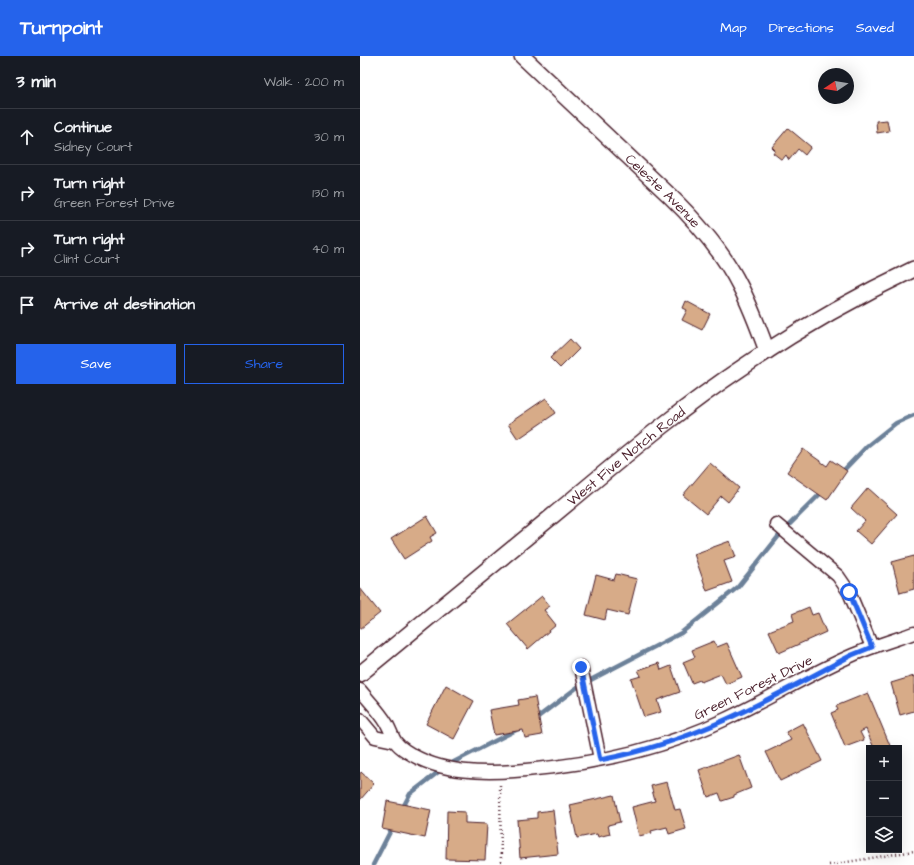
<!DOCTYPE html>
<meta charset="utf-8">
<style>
:root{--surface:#171b24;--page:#242831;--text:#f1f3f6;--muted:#9ea1a6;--line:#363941;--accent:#2563eb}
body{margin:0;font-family:"Architects Daughter",sans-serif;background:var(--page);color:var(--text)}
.controls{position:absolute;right:12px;bottom:12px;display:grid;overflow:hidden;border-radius:0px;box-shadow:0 4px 16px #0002}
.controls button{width:36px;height:36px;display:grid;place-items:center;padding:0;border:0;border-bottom:1px solid var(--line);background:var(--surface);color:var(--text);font:20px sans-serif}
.compass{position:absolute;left:458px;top:12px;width:36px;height:36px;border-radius:50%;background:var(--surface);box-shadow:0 4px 16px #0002;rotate:258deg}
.stop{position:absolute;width:12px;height:12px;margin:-9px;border:3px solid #2563eb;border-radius:50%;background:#fff}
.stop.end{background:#2563eb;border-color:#fff;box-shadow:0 1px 4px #0008}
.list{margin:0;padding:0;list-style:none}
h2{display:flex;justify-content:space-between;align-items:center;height:52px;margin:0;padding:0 16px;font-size:17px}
h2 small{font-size:13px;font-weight:400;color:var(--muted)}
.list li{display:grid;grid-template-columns:26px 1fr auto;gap:12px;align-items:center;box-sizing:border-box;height:56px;padding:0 16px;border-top:1px solid var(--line)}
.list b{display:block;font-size:15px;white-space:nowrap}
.list p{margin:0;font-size:13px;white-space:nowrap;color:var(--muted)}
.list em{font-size:13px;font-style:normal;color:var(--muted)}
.actions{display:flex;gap:8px;padding:12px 16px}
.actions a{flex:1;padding:9px 0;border:1px solid var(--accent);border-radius:0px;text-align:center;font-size:14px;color:var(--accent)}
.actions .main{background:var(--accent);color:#fff}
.icon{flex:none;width:22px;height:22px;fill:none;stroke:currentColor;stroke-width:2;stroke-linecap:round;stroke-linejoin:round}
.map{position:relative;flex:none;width:554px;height:809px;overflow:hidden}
header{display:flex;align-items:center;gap:24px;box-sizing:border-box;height:56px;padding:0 20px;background:var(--accent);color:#fff}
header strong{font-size:19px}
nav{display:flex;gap:22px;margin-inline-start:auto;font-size:14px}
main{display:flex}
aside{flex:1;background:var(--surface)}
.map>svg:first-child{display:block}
</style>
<header>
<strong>Turnpoint</strong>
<nav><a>Map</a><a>Directions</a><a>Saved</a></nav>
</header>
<main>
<aside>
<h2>3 min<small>Walk · 200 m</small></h2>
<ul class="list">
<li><svg class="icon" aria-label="ahead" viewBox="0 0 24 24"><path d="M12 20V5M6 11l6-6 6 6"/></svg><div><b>Continue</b><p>Sidney Court</p></div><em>30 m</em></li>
<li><svg class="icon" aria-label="right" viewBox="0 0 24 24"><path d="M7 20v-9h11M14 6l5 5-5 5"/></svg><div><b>Turn right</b><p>Green Forest Drive</p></div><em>130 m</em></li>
<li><svg class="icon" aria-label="right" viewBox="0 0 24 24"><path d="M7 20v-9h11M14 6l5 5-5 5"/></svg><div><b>Turn right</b><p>Clint Court</p></div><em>40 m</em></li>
<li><svg class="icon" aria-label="arrive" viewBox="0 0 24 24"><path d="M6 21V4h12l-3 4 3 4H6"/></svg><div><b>Arrive at destination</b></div></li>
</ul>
<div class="actions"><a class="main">Save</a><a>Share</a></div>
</aside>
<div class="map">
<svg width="554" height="809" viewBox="0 0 554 809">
<rect width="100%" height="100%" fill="#fff"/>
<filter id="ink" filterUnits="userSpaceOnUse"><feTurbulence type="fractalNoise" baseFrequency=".025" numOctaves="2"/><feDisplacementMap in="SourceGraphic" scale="8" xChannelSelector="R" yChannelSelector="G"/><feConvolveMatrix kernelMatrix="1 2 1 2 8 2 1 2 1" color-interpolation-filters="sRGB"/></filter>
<g filter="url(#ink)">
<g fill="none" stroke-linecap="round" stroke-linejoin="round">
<g stroke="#6c8199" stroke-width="4.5">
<path d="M 481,417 L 507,390 L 536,367 L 554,359"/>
<path d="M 174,664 L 219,630 L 321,577 L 378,531 L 422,476 L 463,435"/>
<path d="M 42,753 L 50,738 L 86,710 L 158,673"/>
<path d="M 13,809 L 33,770"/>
</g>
</g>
<g fill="#d7ab88" stroke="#4a1f2b">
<path d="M 527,64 L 529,75 L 517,77 L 516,65 Z"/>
<path d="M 428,72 L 451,91 L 445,99 L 438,93 L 429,104 L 426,99 L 422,104 L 413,97 L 415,94 L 412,91 Z"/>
<path d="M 326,245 L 350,258 L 342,274 L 322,264 L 327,254 L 323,252 Z"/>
<path d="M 210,283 L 219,293 L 200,312 L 190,302 Z"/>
<path d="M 186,342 L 196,357 L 158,383 L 148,368 Z"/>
<path d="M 443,393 L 467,410 L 471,404 L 487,415 L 467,444 L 427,416 Z"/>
<path d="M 350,407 L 379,432 L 368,446 L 361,440 L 346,458 L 323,439 Z"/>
<path d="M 508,432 L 537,458 L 511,488 L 496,475 L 505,465 L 491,452 Z"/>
<path d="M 67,460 L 77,477 L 70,481 L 72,485 L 44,503 L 31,483 Z"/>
<path d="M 370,485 L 376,501 L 364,505 L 372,526 L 347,535 L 334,498 Z"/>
<path d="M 554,500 L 554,533 L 540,537 L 532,506 Z"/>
<path d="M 256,518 L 277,523 L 268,559 L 247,554 L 245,564 L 226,559 L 236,519 L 254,524 Z"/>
<path d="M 0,532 L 20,557 L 0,573 Z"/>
<path d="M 182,540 L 190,550 L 184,554 L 196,569 L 168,593 L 147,568 Z"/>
<path d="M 449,551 L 452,559 L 458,557 L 466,576 L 419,597 L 409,575 L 434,565 L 432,558 Z"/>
<path d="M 354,585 L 357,591 L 367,587 L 382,621 L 366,628 L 361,618 L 341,626 L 340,624 L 332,627 L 323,606 L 335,601 L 332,594 Z"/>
<path d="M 299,607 L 301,614 L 311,610 L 320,636 L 297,644 L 301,656 L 284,661 L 271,623 L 281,620 L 278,614 Z"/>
<path d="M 554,620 L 554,655 L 540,659 L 531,627 Z"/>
<path d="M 86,629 L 114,645 L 94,683 L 66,668 Z"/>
<path d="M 508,637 L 531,692 L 514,692 L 506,673 L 500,676 L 504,684 L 485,691 L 471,657 L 478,654 L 476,650 Z"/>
<path d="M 175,641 L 182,679 L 165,682 L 163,674 L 134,679 L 129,654 L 159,649 L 158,644 Z"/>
<path d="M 443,667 L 462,705 L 420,725 L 406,696 L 431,684 L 426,676 Z"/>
<path d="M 379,699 L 391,732 L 374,739 L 374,741 L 362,745 L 359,737 L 348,741 L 339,714 Z"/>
<path d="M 1,716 L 14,728 L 0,744 L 0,718 Z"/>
<path d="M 307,726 L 315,754 L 320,753 L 326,773 L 309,778 L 307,771 L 291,775 L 292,777 L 279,780 L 272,751 L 295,745 L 291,730 Z"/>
<path d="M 254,739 L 260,766 L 248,769 L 250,778 L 238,781 L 237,778 L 217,782 L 210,749 Z"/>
<path d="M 27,745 L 71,754 L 65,782 L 22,773 Z"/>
<path d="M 193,754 L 198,798 L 160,802 L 157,764 L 177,762 L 177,756 Z"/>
<path d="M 87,755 L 105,756 L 105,767 L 127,768 L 125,804 L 86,803 Z"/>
</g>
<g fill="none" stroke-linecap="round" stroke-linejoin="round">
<g stroke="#4a1f2b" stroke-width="15">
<g id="minor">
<path d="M 416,468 L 478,520 L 489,536 L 512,591"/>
<path d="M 221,611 L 240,703"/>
<path d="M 0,634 C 9,645 20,656 27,668 C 34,681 32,686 46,695 C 80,718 126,718 166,714 C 234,708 304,693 366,663 C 409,643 449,618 493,599 C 513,590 534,584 554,577"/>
<path d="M 0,663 L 15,681 L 34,685"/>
</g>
</g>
<g stroke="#4a1f2b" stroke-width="18">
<g id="tertiary">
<path id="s1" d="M 162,0 L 309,139 C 337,166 363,196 380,230 C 391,251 399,273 407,295"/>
<path id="s2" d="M 0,618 C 63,566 126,514 190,462 C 253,410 315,356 383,311 C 437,274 495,241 554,213"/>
</g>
</g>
<g stroke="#4a1f2b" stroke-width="2.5" stroke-dasharray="1 3" stroke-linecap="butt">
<path d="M 140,729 L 141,809"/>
<path d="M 469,809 L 554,795"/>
</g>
<use href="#minor" stroke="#fff" stroke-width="12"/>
<use href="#tertiary" stroke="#fff" stroke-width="15"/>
</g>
</g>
<g fill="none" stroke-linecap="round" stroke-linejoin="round" filter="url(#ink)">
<path stroke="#2563eb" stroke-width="5" d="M 221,611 L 240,704 C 282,696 325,682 365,664 C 408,645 450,621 492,599 L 512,591 L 489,536"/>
</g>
<g text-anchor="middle" stroke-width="3.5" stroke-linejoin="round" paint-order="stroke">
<g font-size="14" fill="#4a1f2b" stroke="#fff">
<text dy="5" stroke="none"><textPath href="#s1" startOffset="195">Celeste Avenue</textPath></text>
<text dy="5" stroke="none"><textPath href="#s2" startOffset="344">West Five Notch Road</textPath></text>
<text transform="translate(393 631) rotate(-26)" y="5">Green Forest Drive</text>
</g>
</g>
</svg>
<div class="controls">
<button>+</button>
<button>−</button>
<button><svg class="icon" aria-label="layers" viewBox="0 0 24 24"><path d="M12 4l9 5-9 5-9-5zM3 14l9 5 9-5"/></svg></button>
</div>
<svg class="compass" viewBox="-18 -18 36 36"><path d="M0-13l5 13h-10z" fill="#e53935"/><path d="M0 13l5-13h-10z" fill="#9ea1a6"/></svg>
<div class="stop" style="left:489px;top:536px"></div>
<div class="stop end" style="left:221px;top:611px"></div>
</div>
</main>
